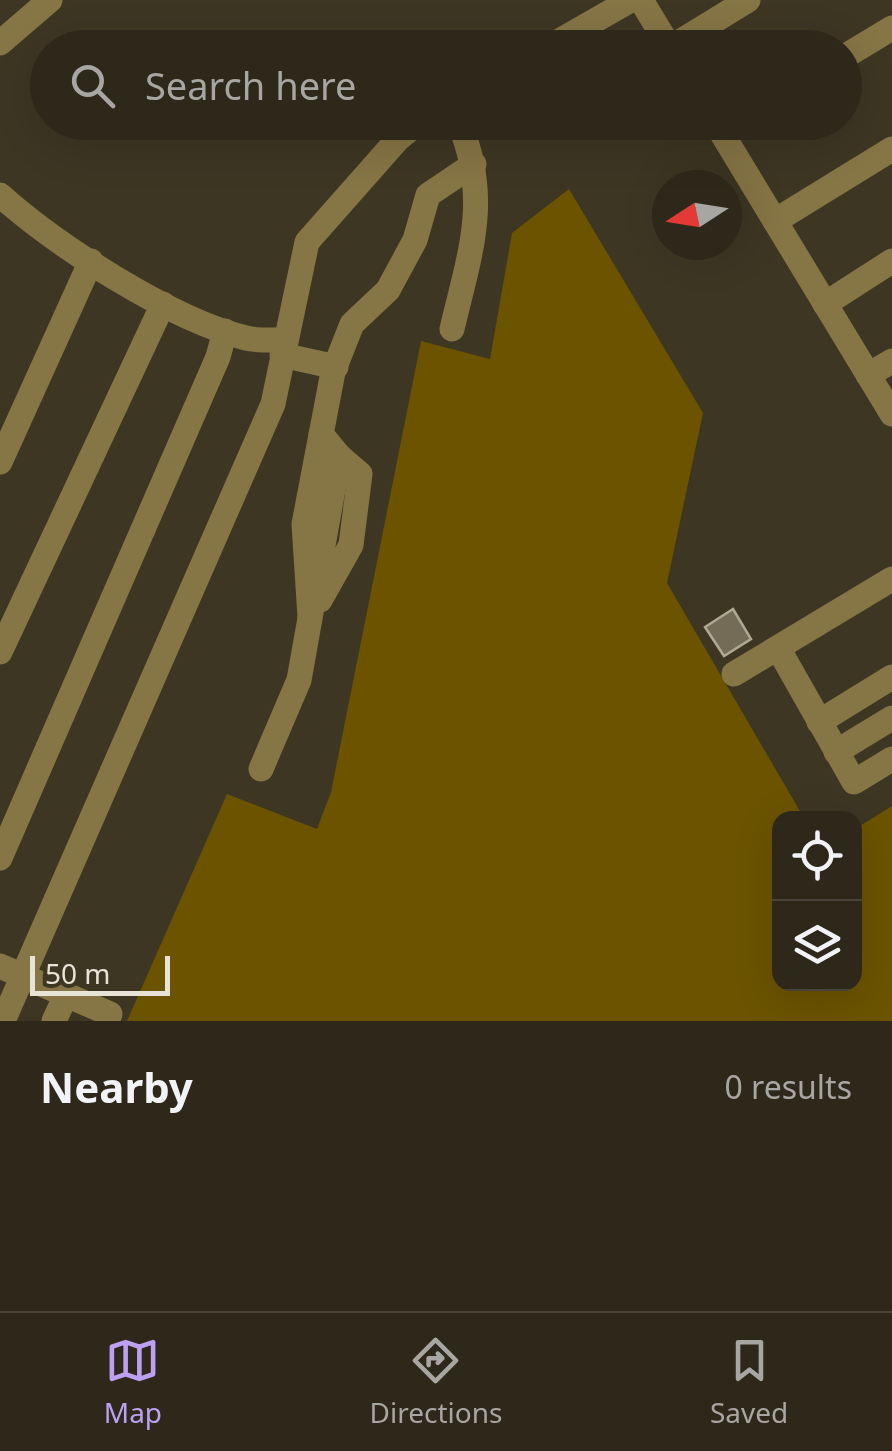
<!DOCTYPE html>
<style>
:root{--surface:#2e281a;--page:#3a3427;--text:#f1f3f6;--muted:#a7a6a2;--line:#494439;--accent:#bca0f2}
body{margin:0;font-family:"Noto Sans",sans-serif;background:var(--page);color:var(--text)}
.controls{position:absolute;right:30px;bottom:30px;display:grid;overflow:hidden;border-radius:20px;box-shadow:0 10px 40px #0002}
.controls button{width:90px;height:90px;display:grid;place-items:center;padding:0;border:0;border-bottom:2px solid var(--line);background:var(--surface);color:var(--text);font:50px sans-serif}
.compass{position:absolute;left:652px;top:170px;width:90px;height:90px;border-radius:50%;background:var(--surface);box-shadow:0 10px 40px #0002;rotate:258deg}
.scale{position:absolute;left:30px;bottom:25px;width:140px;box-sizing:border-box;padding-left:10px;border:5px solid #e7e3d7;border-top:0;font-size:28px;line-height:35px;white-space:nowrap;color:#e7e3d7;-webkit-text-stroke:8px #3d3623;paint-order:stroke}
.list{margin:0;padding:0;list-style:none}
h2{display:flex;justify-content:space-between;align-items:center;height:130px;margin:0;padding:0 40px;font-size:42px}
h2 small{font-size:32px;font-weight:400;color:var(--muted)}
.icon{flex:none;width:55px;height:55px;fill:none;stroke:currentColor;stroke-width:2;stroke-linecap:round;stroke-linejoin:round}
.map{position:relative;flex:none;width:892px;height:1021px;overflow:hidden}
.search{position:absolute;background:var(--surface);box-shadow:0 10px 40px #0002;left:30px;right:30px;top:30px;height:110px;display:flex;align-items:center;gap:25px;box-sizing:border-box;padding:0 35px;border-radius:55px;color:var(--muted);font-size:38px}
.sheet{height:290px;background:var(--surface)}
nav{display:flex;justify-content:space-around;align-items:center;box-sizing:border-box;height:140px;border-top:2px solid var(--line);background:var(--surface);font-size:28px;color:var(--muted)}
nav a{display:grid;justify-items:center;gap:5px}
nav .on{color:var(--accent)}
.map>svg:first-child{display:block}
</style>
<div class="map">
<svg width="892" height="1021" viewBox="0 0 892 1021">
<rect width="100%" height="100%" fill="#3d3623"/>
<path fill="#6b5300" d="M 569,189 L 703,413 L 667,583 L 804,818 L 780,818 L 780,984 L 854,984 L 855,829 L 892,806 L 892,1021 L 127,1021 L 227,794 L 317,829 L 331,792 L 421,341 L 490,359 L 512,233 Z"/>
<path fill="#746c57" stroke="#b1a892" stroke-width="2.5" d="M 733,609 L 751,639 L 724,656 L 705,627 Z"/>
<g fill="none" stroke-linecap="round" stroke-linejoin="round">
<g stroke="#867545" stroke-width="25">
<path d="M 641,0 L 670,48"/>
<path d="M 0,43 L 50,0"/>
<path d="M 547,48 L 631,0"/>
<path d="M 670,48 L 748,0"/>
<path d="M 844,57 L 892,28"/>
<path d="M 715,122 L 892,414"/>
<path d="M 0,195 C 57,246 172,320 246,338 C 258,341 272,340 285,340"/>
<path d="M 775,221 L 892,149"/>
<path d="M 825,304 L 892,261"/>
<path d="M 452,329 C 470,252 491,200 459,122"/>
<path d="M 282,355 L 336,367"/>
<path d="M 868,375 L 892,361"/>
<path d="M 0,462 L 91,261"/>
<path d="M 320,600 L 351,545 L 360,474 L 339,456"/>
<path d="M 310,617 L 304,524 L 333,372 L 352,324 L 388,290 L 415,240 L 428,195 L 474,164"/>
<path d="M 778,648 L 854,782 L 892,759"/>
<path d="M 0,652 L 163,304"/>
<path d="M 734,674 L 892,579"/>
<path d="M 819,722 L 892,677"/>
<path d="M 836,752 L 892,718"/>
<path d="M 261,769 L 299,680 L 339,456 L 321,434"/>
<path d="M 0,858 L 218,357 L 225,331"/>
<path d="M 0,966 L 110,1014 L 107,1021"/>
<path d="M 3,1021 L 273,404 L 307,242 L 398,139 L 419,122"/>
<path d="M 54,1021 L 66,995"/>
</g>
</g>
</svg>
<div class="controls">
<button><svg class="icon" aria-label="locate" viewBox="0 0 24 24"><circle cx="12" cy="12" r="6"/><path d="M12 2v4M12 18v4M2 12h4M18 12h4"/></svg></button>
<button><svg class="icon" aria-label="layers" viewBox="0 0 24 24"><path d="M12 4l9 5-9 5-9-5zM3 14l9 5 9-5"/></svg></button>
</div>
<svg class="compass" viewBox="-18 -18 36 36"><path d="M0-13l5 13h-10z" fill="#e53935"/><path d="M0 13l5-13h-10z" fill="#a7a6a2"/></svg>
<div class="scale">50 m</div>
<div class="search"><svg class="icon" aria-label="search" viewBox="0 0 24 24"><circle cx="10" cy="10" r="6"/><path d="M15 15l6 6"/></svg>Search here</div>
</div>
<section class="sheet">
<h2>Nearby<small>0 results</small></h2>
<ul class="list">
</ul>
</section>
<nav>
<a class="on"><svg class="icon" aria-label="map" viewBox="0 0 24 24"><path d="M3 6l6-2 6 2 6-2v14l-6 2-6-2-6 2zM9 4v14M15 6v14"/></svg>Map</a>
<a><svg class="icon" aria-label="directions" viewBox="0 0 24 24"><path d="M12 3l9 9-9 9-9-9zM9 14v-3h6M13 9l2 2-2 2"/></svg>Directions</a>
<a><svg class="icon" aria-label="saved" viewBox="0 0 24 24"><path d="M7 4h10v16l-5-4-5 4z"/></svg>Saved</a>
</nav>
